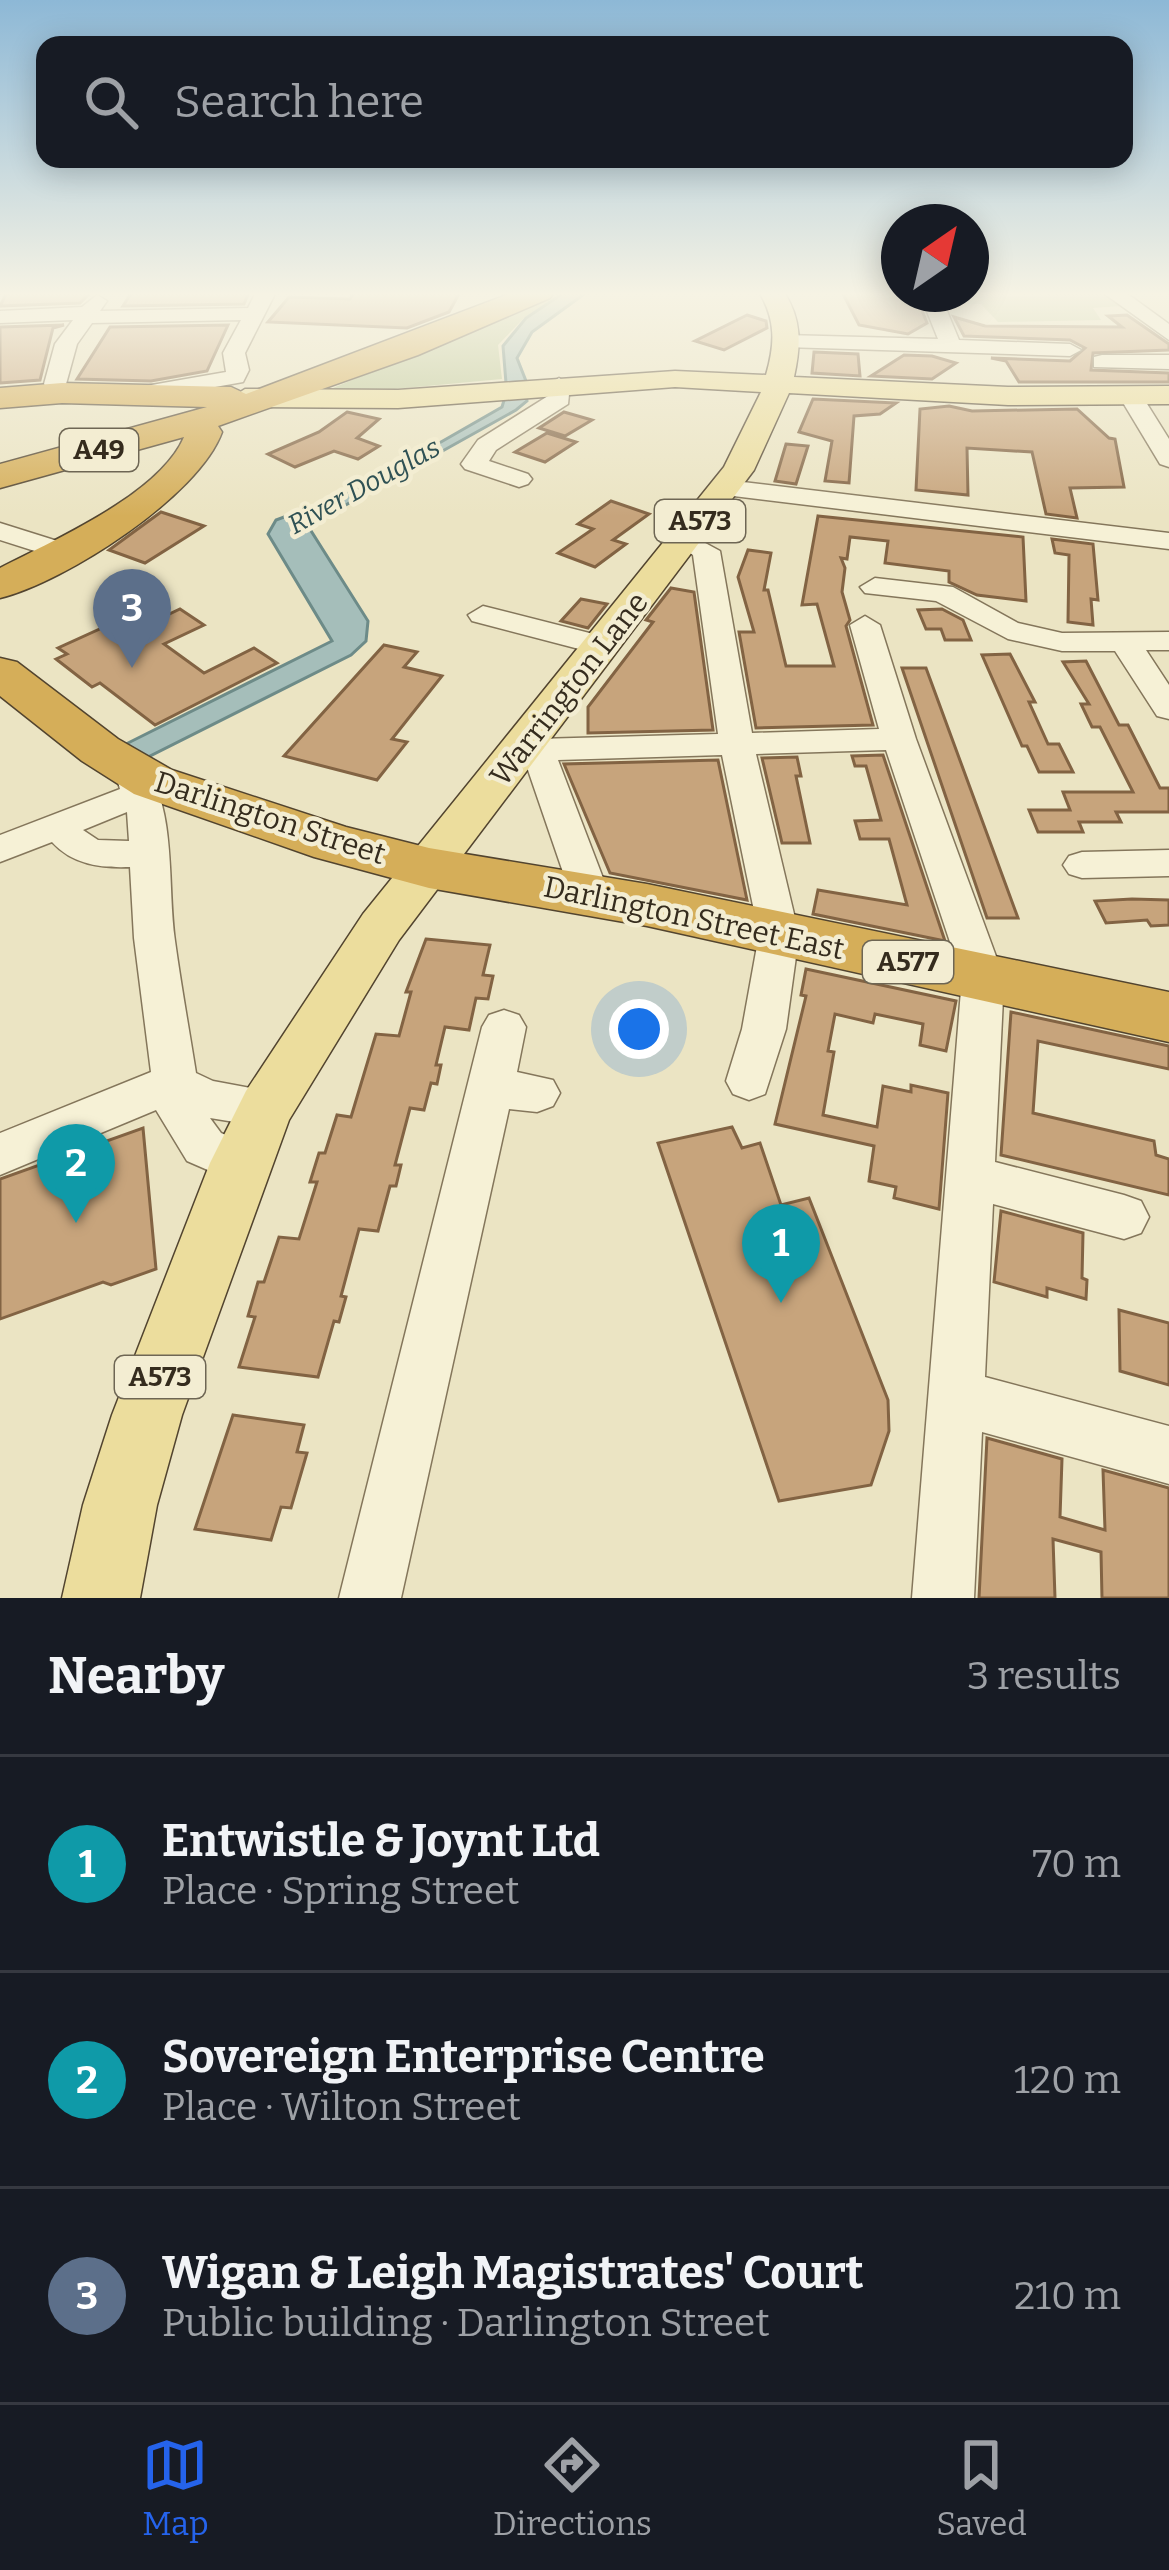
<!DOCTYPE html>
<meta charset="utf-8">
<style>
:root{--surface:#171b24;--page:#242831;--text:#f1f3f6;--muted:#9ea1a6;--line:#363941;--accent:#2563eb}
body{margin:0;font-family:Bitter,serif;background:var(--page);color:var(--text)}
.compass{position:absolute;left:881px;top:204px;width:108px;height:108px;border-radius:50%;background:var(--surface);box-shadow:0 6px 30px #0003;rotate:34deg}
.you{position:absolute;left:639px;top:1029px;width:42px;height:42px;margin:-30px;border:9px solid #fff;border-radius:50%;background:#1a73e8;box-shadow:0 0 0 18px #1a73e833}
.badge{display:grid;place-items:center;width:78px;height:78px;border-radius:50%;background:var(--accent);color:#fff;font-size:39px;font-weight:700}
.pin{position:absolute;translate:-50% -99px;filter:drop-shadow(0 3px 6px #0008)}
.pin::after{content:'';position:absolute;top:63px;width:42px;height:36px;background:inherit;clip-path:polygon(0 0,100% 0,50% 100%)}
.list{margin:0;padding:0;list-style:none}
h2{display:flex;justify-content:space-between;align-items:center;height:156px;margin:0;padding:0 48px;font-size:51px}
h2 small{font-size:39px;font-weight:400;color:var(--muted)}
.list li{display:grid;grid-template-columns:78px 1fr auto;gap:36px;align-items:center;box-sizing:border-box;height:216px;padding:0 48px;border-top:3px solid var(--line)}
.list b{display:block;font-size:45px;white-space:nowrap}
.list p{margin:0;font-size:39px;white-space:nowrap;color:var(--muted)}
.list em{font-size:39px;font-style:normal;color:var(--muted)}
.icon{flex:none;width:66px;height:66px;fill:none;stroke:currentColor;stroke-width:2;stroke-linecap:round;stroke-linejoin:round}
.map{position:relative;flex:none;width:1169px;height:1598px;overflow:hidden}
.search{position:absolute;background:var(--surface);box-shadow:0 6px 30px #0003;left:36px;right:36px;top:36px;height:132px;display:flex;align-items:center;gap:30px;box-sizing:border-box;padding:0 42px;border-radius:24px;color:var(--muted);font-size:45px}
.sheet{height:804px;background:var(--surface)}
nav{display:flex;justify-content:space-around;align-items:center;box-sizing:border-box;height:168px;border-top:3px solid var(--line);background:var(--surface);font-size:33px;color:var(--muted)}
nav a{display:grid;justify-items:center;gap:6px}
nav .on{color:var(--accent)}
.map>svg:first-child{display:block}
</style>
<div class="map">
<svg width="1169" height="1598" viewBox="0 0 1169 1598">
<rect width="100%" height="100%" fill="#ebe4c3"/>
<g fill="#bdc898">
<path d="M 562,292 L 524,318 L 498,345 L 502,379 L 362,392 L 333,388 Z"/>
<path d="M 1003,292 L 1006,297 L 1104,292 L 1122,306 L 1093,308 L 1101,320 L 998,322 L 981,304 L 943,305 L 938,294 Z"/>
</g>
<g fill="#a5beba" stroke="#6d8b88" stroke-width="3">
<path d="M 565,292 L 587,292 L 532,332 L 517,358 L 526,381 L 506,383 L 503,346 L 526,318 Z"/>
<path d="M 526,395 L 527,401 L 516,410 L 308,526 L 368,621 L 366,641 L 351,655 L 148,757 L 126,744 L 332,641 L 268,534 L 276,520 L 359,489 L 502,407 L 505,397 Z"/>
</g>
<g fill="#c7a47c" stroke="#826343" stroke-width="3">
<path d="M 7,292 L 91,292 L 80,303 L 0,306 Z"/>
<path d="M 132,292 L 249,292 L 244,304 L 123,306 Z"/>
<path d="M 354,292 L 372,293 L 460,292 L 449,312 L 407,328 L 268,322 L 289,297 L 350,299 Z"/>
<path d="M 842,292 L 897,292 L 903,303 L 921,308 L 927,323 L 908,334 L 859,325 Z"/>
<path d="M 747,315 L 766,321 L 767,328 L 724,350 L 695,341 Z"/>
<path d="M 1127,315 L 1169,344 L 1169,350 L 1093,353 L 1091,370 L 1169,373 L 1169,382 L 1019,382 L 1006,361 L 991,358 L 1070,361 L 1085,348 L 1070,340 L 964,336 L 954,317 L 985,326 L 1122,327 L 1108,316 Z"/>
<path d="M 64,325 L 53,328 L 40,380 L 0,383 L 0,327 Z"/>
<path d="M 228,325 L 207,371 L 151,381 L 77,379 L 110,327 Z"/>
<path d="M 814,352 L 858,354 L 860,376 L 812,373 Z"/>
<path d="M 904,355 L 932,356 L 956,363 L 932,379 L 871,376 Z"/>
<path d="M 813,399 L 896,403 L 880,414 L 854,416 L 849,483 L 825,481 L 832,441 L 799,432 Z"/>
<path d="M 949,406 L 972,411 L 1077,409 L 1109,438 L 1115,439 L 1124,487 L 1070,488 L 1077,518 L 1046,514 L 1032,452 L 967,448 L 968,495 L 916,490 L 920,409 Z"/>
<path d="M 347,412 L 379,419 L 357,438 L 379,446 L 358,459 L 334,451 L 295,467 L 268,454 L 319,432 Z"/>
<path d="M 564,412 L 592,420 L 565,436 L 539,428 Z"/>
<path d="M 547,433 L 576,442 L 545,462 L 515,452 Z"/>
<path d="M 786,444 L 808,446 L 796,484 L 775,481 Z"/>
<path d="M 611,501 L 649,514 L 613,540 L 626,544 L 595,567 L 558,553 L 593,529 L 578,524 Z"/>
<path d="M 161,512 L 204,526 L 145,563 L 109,550 Z"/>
<path d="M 818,516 L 1023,537 L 1026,601 L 977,595 L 949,582 L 949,571 L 885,563 L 888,541 L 850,537 L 847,559 L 841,558 L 845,568 L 842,592 L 850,620 L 846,626 L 873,725 L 756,728 L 739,632 L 754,632 L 738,577 L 748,550 L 771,553 L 764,590 L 768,590 L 786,666 L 834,666 L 817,604 L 802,605 Z"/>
<path d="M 1052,539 L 1093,544 L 1098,600 L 1091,599 L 1093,625 L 1068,622 L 1069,555 L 1055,553 Z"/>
<path d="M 671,588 L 694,592 L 713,730 L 588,733 L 588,707 L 653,622 L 646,620 Z"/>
<path d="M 581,599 L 607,604 L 588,628 L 561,621 Z"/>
<path d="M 180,609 L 204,625 L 164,644 L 204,673 L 254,648 L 277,663 L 155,725 L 100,683 L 92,687 L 56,659 L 67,654 L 58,648 L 124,618 L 138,629 Z"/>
<path d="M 942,609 L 963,620 L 971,640 L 945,640 L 941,629 L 926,629 L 918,610 Z"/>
<path d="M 384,645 L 417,652 L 404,667 L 442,676 L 392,739 L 407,742 L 377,780 L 284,756 Z"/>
<path d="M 1010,654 L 1035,702 L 1029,702 L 1048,744 L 1059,744 L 1073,772 L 1039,772 L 1027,746 L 1022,746 L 982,655 Z"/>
<path d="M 1086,661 L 1119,725 L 1128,725 L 1160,788 L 1169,788 L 1169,812 L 1116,812 L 1121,822 L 1079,822 L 1083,832 L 1038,832 L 1029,810 L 1070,810 L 1063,792 L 1133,792 L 1100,727 L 1092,727 L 1081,704 L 1089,704 L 1063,662 Z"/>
<path d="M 902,668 L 926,668 L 1018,918 L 987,918 Z"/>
<path d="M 883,755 L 945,941 L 813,914 L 818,890 L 907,905 L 889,839 L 860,839 L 855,821 L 881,820 L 866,766 L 855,766 L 852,756 Z"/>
<path d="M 797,757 L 801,776 L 796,776 L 810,843 L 782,843 L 762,758 Z"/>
<path d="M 718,760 L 747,900 L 610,873 L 564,764 Z"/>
<path d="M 1132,899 L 1169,900 L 1169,925 L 1151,926 L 1147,920 L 1106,923 L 1095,901 Z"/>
<path d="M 426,939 L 490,945 L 483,975 L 493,976 L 488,999 L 476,998 L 469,1030 L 445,1027 L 436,1065 L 441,1065 L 437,1084 L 431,1083 L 424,1110 L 410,1108 L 395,1165 L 401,1165 L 396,1186 L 390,1186 L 378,1231 L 359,1229 L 341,1296 L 346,1297 L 339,1322 L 334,1321 L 318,1377 L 239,1367 L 255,1317 L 248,1316 L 258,1282 L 264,1282 L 279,1237 L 299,1239 L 317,1182 L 310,1182 L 319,1153 L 325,1153 L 337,1115 L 351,1117 L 376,1034 L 399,1036 L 411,992 L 406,992 Z"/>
<path d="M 806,969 L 956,1001 L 946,1051 L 920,1045 L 923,1024 L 875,1014 L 873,1023 L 835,1014 L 828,1051 L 834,1052 L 823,1115 L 877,1127 L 883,1086 L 911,1092 L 911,1085 L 948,1093 L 939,1209 L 894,1198 L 896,1187 L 869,1181 L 874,1146 L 775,1124 L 806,996 L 801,995 Z"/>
<path d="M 1011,1012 L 1169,1046 L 1169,1069 L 1038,1041 L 1033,1113 L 1154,1141 L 1156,1155 L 1169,1159 L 1169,1195 L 1001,1155 Z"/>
<path d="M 732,1127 L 742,1148 L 760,1143 L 781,1205 L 809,1198 L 888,1400 L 889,1431 L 871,1485 L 779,1501 L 658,1143 Z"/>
<path d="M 143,1128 L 156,1269 L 111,1285 L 103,1282 L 0,1319 L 0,1179 Z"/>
<path d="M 1001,1211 L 1083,1233 L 1082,1278 L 1087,1280 L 1086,1299 L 1047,1288 L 1047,1297 L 994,1282 Z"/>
<path d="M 1119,1310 L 1169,1323 L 1169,1385 L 1120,1371 Z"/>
<path d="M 233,1415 L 304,1425 L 297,1452 L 307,1453 L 291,1508 L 281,1507 L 271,1540 L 195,1529 Z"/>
<path d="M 987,1438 L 1062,1459 L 1060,1517 L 1105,1530 L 1103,1470 L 1169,1488 L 1169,1598 L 1102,1598 L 1101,1552 L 1053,1539 L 1055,1598 L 979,1598 Z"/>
</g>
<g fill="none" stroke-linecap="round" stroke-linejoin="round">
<g stroke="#84765b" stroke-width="3">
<g id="minor">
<path d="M 256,292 L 276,292 L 245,353 L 249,370 L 243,382 L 148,399 L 140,397 L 140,387 L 226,372 L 223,353 L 241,320 L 92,323 L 77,344 L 66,384 L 73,393 L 62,400 L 54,398 L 44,384 L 55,344 L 73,320 L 0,323 L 0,311 L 82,307 L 97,295 L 107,301 L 100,311 L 248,308 Z"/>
<path d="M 1102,292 L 1125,292 L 1169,324 L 1169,340 Z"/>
<path d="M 920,294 L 940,294 L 959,340 L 1070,344 L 1081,350 L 1070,356 L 785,347 L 774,341 L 785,335 L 938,339 Z"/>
<path d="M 1102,355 L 1169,355 L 1169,369 L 1094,367 L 1094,357 Z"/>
<path d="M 559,378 L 570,385 L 568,404 L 496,450 L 489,461 L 528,474 L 532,479 L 528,484 L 519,487 L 465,469 L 461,464 L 478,440 L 548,396 L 548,385 Z"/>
<path d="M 1131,389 L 1139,391 L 1169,439 L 1169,467 L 1160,464 L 1119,396 Z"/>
<path d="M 726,480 L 1169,533 L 1169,549 L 717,494 L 713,488 Z"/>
<path d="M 0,523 L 70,545 L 74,551 L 60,559 L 0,540 Z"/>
<path d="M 685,532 L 720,551 L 752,733 L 879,729 L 850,625 L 865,616 L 880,625 L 916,739 L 1004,978 L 995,1162 L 1124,1195 L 1141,1201 L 1149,1217 L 1141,1233 L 1124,1239 L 993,1204 L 985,1377 L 1169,1426 L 1169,1484 L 982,1432 L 974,1598 L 912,1598 L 962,978 L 886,750 L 756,754 L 799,935 L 786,1029 L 765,1094 L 749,1100 L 733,1094 L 726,1081 L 742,1029 L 759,935 L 722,755 L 558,760 L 603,878 L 597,903 L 583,907 L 569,903 L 563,893 L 565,878 L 528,770 L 507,745 L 512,737 L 524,734 L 538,739 L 718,734 L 693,555 L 671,540 Z"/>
<path d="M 875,578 L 953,587 L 1018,623 L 1062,633 L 1169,632 L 1169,650 L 1146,650 L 1169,685 L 1169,719 L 1157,716 L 1115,651 L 1062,651 L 1008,639 L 936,601 L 865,593 L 860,587 Z"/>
<path d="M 483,606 L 613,639 L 618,646 L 602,655 L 472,621 L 468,615 Z"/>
<path d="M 133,761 L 145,764 C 177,814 167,885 175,941 C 181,985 189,1029 196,1073 L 213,1081 L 282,1094 L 289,1108 L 282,1122 L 266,1127 L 210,1118 L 221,1133 L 257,1148 L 264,1163 L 257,1178 L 240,1184 L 187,1161 L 156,1110 L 0,1175 L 0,1133 L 151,1072 L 134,938 L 130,867 C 101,868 73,865 52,842 L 0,862 L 0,835 L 120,789 L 115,772 L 121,764 ZM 127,812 L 129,841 L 98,840 L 83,830 Z"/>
<path d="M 1169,850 L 1169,876 L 1082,878 L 1069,874 L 1063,865 L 1069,856 L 1082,852 Z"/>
<path d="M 504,1010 L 519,1015 L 526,1027 L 517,1072 L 553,1080 L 560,1093 L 553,1106 L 537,1112 L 509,1109 L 401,1598 L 339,1598 L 482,1027 L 489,1015 Z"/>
</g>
</g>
<g stroke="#52442f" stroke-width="3">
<path id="major" d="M 759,292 L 784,292 C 802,320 801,345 794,377 L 1008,387 L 1169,386 L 1169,404 L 1008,405 L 789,393 L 754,470 L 399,940 L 289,1120 L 182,1415 L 157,1505 L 140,1598 L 62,1598 L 83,1505 L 112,1415 L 210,1163 L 246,1091 L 363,914 L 724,467 L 761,392 L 675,387 L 398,408 L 245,407 L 231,398 L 245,389 L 398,390 L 675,371 L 766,375 C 775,344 776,320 759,292 Z"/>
</g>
<g stroke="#52442f" stroke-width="3">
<g id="highway">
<path d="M 514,292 L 554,292 L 550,298 L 418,355 L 218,426 L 222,432 C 199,496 65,582 0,598 L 0,568 C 54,540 160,494 184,437 L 0,488 L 0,464 L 207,407 L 62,403 L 0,408 L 0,388 L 62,383 L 231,387 L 246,394 Z"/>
<path d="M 0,658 L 17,662 L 118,739 L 172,770 L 346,827 L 429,848 L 647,884 L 1169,992 L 1169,1042 L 647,926 L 429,888 L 314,857 L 134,794 L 82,761 L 0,696 Z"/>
</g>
</g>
<use href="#minor" fill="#f6f1d6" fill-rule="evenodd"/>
<use href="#major" fill="#ecdd9d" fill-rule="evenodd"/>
<use href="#highway" fill="#d5ae59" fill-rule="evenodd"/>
</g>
<linearGradient id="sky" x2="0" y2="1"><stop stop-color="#8db8d6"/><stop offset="0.57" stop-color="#f6f3e4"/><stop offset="1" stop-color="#f6f3e4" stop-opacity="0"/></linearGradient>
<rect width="1169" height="516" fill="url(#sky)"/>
<g text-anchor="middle" stroke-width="9" stroke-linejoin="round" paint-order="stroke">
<g fill="#f3edd2" stroke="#6e6654" stroke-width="3">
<rect x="60" y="429" width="78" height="42" rx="9"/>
<rect x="655" y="500" width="90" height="42" rx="9"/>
<rect x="863" y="941" width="90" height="42" rx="9"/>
<rect x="115" y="1356" width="90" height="42" rx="9"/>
</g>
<g font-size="27" font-weight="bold" fill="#352c1e">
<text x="99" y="459">A49</text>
<text x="700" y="530">A573</text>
<text x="908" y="971">A577</text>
<text x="160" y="1386">A573</text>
</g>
<g font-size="27" font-style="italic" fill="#2f5154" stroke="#f3edd2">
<text transform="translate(364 486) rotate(-29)" y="9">River Douglas</text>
</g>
<g font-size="30" fill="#352c1e" stroke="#f3edd2">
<text transform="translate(569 689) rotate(-52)" y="10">Warrington Lane</text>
<text transform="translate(270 818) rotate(18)" y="10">Darlington Street</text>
<text transform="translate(694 918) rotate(12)" y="10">Darlington Street East</text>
</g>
</g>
</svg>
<svg class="compass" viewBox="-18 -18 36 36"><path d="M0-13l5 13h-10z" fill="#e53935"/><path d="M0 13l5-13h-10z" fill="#9ea1a6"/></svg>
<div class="you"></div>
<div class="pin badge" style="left:781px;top:1303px;background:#0f9aa8">1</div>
<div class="pin badge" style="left:76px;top:1223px;background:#0f9aa8">2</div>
<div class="pin badge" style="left:132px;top:668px;background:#5c6f8a">3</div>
<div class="search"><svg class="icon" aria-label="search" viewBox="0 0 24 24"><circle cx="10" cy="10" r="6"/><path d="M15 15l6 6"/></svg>Search here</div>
</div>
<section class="sheet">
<h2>Nearby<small>3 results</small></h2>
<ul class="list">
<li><span class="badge" style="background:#0f9aa8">1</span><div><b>Entwistle &amp; Joynt Ltd</b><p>Place · Spring Street</p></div><em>70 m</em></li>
<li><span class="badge" style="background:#0f9aa8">2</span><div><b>Sovereign Enterprise Centre</b><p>Place · Wilton Street</p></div><em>120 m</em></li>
<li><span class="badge" style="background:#5c6f8a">3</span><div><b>Wigan &amp; Leigh Magistrates' Court</b><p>Public building · Darlington Street</p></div><em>210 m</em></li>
</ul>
</section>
<nav>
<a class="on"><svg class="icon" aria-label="map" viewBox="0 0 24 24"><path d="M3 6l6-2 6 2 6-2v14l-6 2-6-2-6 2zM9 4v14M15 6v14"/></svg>Map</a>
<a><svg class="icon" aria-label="directions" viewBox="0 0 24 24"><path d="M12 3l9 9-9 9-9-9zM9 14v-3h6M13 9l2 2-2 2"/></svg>Directions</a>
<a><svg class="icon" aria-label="saved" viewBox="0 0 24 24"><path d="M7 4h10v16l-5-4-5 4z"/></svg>Saved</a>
</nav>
